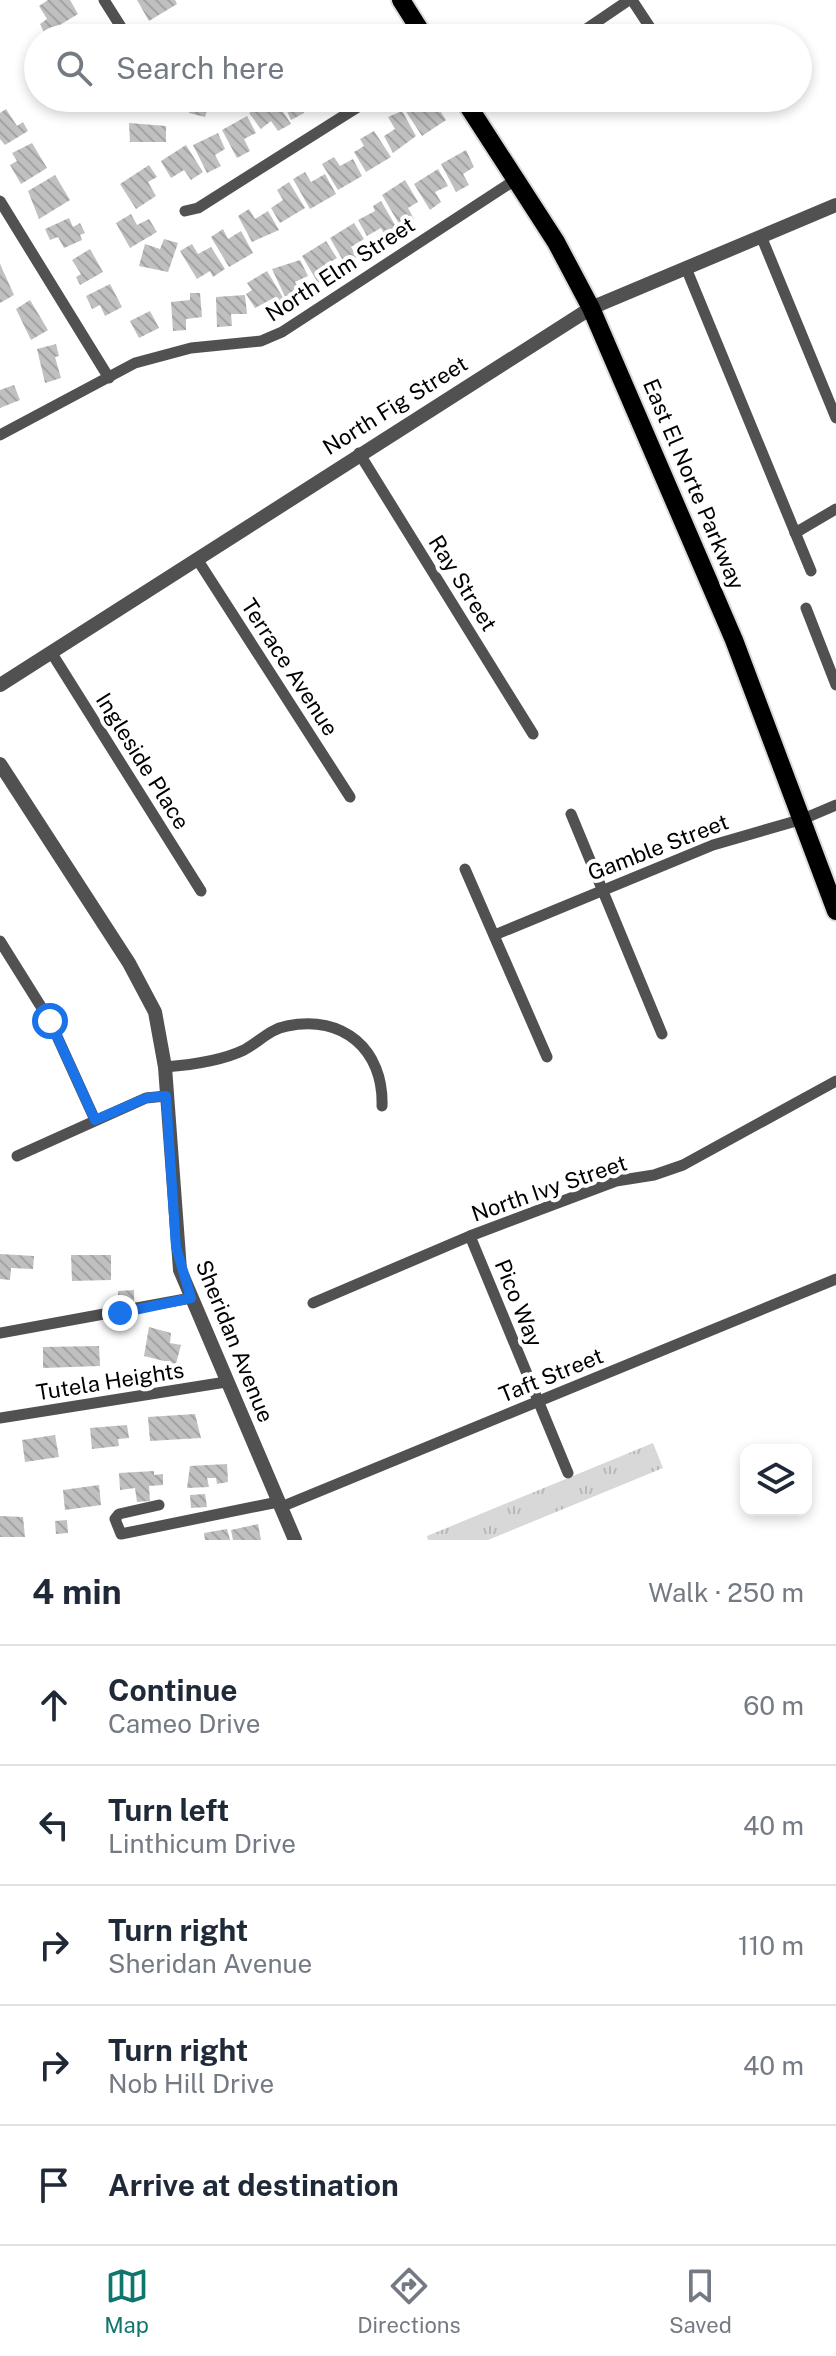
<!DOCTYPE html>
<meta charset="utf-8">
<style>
:root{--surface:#fff;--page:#f2f2f3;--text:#1f2937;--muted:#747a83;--line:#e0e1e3;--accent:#0f766e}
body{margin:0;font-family:"Public Sans",sans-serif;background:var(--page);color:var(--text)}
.controls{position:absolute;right:24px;bottom:24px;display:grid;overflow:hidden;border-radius:16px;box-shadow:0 4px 12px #0003}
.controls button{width:72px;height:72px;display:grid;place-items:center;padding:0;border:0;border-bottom:2px solid var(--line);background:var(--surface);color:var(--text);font:40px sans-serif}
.stop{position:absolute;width:24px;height:24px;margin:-18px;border:6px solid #1a73e8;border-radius:50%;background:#fff}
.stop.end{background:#1a73e8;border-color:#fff;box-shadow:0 2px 8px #0008}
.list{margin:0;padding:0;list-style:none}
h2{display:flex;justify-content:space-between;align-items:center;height:104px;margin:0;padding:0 32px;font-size:34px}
h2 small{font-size:26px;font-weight:400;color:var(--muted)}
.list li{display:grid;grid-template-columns:52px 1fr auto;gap:24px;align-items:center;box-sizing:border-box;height:120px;padding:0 32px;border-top:2px solid var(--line)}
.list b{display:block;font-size:30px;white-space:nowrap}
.list p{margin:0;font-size:26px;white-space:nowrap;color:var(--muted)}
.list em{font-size:26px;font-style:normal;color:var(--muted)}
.icon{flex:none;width:44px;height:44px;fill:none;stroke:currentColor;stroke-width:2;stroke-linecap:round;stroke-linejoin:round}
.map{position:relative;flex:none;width:836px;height:1540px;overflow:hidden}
.search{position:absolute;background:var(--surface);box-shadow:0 4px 12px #0003;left:24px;right:24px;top:24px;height:88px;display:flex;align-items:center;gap:20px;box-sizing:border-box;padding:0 28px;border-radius:44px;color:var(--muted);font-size:30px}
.sheet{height:704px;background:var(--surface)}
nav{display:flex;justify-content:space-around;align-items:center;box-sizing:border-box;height:112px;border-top:2px solid var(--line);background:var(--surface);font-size:22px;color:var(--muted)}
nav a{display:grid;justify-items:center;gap:4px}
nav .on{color:var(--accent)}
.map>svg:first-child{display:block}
</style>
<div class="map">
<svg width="836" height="1540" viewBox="0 0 836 1540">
<defs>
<pattern id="grass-tufts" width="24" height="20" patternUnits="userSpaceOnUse" patternTransform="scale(2)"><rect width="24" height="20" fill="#d8d8d8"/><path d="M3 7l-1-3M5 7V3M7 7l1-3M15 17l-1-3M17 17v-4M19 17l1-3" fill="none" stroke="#b8b8b8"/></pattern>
<pattern id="building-back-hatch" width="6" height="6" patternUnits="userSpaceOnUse" patternTransform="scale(2)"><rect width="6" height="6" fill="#c0c0c0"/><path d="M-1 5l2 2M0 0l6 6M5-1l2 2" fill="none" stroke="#a3a3a3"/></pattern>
</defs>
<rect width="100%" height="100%" fill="#fff"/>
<path fill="url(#grass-tufts)" d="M 653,1443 L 663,1468 L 488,1540 L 428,1540 L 427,1536 Z"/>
<g fill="url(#building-back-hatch)">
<path d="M 48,0 L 70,0 L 78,14 L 45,34 L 40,24 L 47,19 L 39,6 Z"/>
<path d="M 137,0 L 175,0 L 177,4 L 149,21 Z"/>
<path d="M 199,98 L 220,98 L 216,111 L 208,108 L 205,117 L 189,113 L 191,103 L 197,104 Z"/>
<path d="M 274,98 L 291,124 L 278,131 L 271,121 L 261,129 L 249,113 Z"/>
<path d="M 281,98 L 311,98 L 300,103 L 304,113 L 291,120 Z"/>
<path d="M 418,102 L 424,112 L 436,105 L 446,120 L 422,136 L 405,110 Z"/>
<path d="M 6,109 L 17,126 L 23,122 L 28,131 L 5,145 L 0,139 L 0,113 Z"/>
<path d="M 402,111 L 416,136 L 393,153 L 384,136 L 395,129 L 388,117 Z"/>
<path d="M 247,116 L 256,133 L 244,139 L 250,151 L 237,158 L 222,130 Z"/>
<path d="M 129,123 L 166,126 L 166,142 L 130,142 Z"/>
<path d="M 374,131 L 391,157 L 366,172 L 354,152 L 364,146 L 360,139 Z"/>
<path d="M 218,133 L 225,149 L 215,155 L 221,166 L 207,173 L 193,145 Z"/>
<path d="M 32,143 L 47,168 L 21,184 L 10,165 L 17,161 L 12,153 Z"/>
<path d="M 186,145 L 203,172 L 191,180 L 184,170 L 171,178 L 161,161 Z"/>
<path d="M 466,150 L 474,167 L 463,174 L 469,185 L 456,192 L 441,164 Z"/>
<path d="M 334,157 L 340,166 L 353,159 L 362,176 L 338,190 L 322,164 Z"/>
<path d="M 149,165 L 157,177 L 148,182 L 156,196 L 136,209 L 120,184 Z"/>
<path d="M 438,169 L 448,186 L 435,192 L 441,202 L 430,210 L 414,184 Z"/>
<path d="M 305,172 L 311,182 L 325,174 L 336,194 L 310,209 L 293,179 Z"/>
<path d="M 55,175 L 70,200 L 39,219 L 28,191 Z"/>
<path d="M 405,180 L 418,202 L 408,208 L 414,219 L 401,227 L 382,195 Z"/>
<path d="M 289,182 L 305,208 L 280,223 L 271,208 L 283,200 L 277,190 Z"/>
<path d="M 381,201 L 398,230 L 386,237 L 381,228 L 367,236 L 358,220 L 375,211 L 373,206 Z"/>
<path d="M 249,209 L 255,219 L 268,211 L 279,230 L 252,242 L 238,216 Z"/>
<path d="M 131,214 L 137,225 L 149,219 L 157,232 L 130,248 L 116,223 Z"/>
<path d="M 69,218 L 73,227 L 80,223 L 85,233 L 80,235 L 82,240 L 64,248 L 58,237 L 50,240 L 45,229 Z"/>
<path d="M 354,223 L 364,239 L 351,247 L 357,257 L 345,264 L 330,238 Z"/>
<path d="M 223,229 L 228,239 L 241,231 L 253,253 L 229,267 L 211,237 Z"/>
<path d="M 164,239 L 178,243 L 168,272 L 139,266 L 145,244 L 160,249 Z"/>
<path d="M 326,241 L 337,258 L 324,266 L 330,275 L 318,283 L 302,256 Z"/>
<path d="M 192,244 L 198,254 L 211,247 L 225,269 L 213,277 L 210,271 L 197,279 L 180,251 Z"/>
<path d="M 90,249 L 103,272 L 80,285 L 76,277 L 81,274 L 72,260 Z"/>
<path d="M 300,260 L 308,276 L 295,282 L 301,294 L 287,301 L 272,269 Z"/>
<path d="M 0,264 L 14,295 L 0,303 Z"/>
<path d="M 267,271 L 285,301 L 274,308 L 270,300 L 255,308 L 246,294 L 252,290 L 247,283 Z"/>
<path d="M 110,284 L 122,307 L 105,316 L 100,305 L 92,309 L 86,296 Z"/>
<path d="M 190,293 L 200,293 L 202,317 L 186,319 L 186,330 L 173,331 L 171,302 L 190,300 Z"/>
<path d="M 245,295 L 247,314 L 231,314 L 232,326 L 217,327 L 216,297 Z"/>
<path d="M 30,300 L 48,330 L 31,340 L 16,309 Z"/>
<path d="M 150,311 L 159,328 L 139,338 L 130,321 Z"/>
<path d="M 56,344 L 59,356 L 55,357 L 61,378 L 45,383 L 37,349 Z"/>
<path d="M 14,385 L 20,400 L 0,408 L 0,390 Z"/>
<path d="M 0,1254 L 34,1256 L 33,1269 L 11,1268 L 10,1280 L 0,1279 Z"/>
<path d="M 71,1255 L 111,1255 L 111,1280 L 72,1281 Z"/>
<path d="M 134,1290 L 134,1302 L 118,1301 L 118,1291 Z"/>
<path d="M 149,1327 L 171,1333 L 170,1343 L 181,1345 L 176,1364 L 144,1356 Z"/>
<path d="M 99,1346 L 100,1366 L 43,1368 L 43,1347 Z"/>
<path d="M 195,1414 L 201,1438 L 150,1441 L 148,1417 Z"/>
<path d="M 127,1425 L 129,1438 L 118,1439 L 119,1446 L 92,1449 L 90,1428 Z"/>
<path d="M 55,1435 L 59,1457 L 25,1462 L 22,1440 Z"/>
<path d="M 227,1464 L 228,1482 L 217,1484 L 216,1478 L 207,1478 L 209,1487 L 187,1488 L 190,1466 Z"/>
<path d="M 154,1471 L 154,1475 L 163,1474 L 163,1485 L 149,1486 L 150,1501 L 137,1502 L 135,1488 L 120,1490 L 119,1473 Z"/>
<path d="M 99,1485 L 101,1505 L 65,1510 L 63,1490 Z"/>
<path d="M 205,1494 L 207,1507 L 191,1508 L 190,1495 Z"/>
<path d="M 0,1516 L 23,1517 L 25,1537 L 0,1537 Z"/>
<path d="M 67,1520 L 68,1533 L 56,1534 L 55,1521 Z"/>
<path d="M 258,1524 L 261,1540 L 233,1540 L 231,1530 Z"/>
<path d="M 227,1529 L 230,1540 L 205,1540 L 204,1533 Z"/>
</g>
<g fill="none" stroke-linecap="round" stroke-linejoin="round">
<g stroke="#dbdbdb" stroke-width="22">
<g id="primary">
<path d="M 401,0 L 425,38"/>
<path d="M 463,98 L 556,242 L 591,308 L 734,640 L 836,911"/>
</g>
</g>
<g stroke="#515151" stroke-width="11">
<path d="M 104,0 L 128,38"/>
<path d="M 632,0 L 657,38"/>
<path d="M 573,38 L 629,0"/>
<path d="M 0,201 L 109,378"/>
<path d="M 185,211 L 198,208 L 372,98"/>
<path d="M 761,236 L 836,418"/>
<path d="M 686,268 L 811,571"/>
<path d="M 0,435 L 135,363 L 191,348 L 261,341 L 282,332 L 515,180"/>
<path d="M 359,453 L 533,734"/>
<path d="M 795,533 L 836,509"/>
<path d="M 197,559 L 350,797"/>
<path d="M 806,608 L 836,685"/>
<path d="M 51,652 L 201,891"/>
<path d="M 571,814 L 662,1034"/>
<path d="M 465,869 L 547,1057"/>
<path d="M 497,934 L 713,845 L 803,819 L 836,805"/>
<path d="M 0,941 L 50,1021 L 95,1120"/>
<path d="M 165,1067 C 191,1065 221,1061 244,1050 C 259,1042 270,1029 287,1026 C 343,1014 384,1050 382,1106"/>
<path d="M 17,1156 L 146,1098 L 166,1096"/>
<path d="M 470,1236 L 568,1473"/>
<path d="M 313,1303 L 470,1236 L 616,1181 L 654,1175 L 683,1165 L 836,1081"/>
<path d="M 0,1333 L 191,1298"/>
<path d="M 0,1418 L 226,1382"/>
<path d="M 159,1505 L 119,1514 L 115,1519 L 121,1534 L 278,1502"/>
<path d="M 281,1507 L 836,1279"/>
</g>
<g stroke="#515151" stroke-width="14">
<path d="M 0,685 L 591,308 L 836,205"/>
<path d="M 0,764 L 129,963 L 155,1012 L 165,1067 L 180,1270 L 295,1540"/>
</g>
<use href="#primary" stroke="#000" stroke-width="18"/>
</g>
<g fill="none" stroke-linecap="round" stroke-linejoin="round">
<path stroke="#1a73e8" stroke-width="10" d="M 50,1021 L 95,1120 L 146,1098 L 166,1096 L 176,1247 L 191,1298 L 120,1313"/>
</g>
<g text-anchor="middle" stroke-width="8" stroke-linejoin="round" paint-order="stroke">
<g font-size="22" fill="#000" stroke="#fff">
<text transform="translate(340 269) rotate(-33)" y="8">North Elm Street</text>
<text transform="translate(395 405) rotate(-32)" y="8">North Fig Street</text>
<text transform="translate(694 484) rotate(67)" y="8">East El Norte Parkway</text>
<text transform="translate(463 583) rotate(58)" y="8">Ray Street</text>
<text transform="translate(290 667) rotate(57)" y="8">Terrace Avenue</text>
<text transform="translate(143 761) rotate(58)" y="8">Ingleside Place</text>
<text transform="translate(658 847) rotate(-21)" y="8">Gamble Street</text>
<text transform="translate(549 1188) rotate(-19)" y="8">North Ivy Street</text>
<text transform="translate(519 1303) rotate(68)" y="8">Pico Way</text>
<text transform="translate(235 1341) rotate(68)" y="8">Sheridan Avenue</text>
<text transform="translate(551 1375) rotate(-22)" y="8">Taft Street</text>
<text transform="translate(110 1381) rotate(-9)" y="8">Tutela Heights</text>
</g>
</g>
</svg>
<div class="controls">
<button><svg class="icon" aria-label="layers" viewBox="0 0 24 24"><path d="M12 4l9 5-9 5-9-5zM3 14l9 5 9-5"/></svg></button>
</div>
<div class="stop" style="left:50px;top:1021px"></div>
<div class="stop end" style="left:120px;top:1313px"></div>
<div class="search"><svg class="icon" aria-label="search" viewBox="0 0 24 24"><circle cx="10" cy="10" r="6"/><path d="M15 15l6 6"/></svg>Search here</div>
</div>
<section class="sheet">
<h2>4 min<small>Walk · 250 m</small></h2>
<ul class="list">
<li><svg class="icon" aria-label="ahead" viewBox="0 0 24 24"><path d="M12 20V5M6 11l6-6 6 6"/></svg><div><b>Continue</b><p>Cameo Drive</p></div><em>60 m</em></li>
<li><svg class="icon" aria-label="left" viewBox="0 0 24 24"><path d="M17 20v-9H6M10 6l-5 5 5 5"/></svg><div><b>Turn left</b><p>Linthicum Drive</p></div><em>40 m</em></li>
<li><svg class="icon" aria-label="right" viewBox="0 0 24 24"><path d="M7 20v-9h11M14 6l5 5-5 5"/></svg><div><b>Turn right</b><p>Sheridan Avenue</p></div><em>110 m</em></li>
<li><svg class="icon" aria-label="right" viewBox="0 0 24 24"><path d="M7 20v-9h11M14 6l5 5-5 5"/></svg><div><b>Turn right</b><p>Nob Hill Drive</p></div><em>40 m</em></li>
<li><svg class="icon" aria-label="arrive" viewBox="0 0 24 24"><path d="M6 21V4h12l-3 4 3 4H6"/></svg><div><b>Arrive at destination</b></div></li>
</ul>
</section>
<nav>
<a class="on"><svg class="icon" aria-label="map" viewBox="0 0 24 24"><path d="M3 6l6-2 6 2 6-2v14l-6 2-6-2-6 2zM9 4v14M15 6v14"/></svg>Map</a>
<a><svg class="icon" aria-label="directions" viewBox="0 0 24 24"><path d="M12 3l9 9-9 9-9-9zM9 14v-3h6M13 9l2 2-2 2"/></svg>Directions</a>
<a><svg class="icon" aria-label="saved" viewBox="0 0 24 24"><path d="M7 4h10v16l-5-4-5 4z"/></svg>Saved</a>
</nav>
